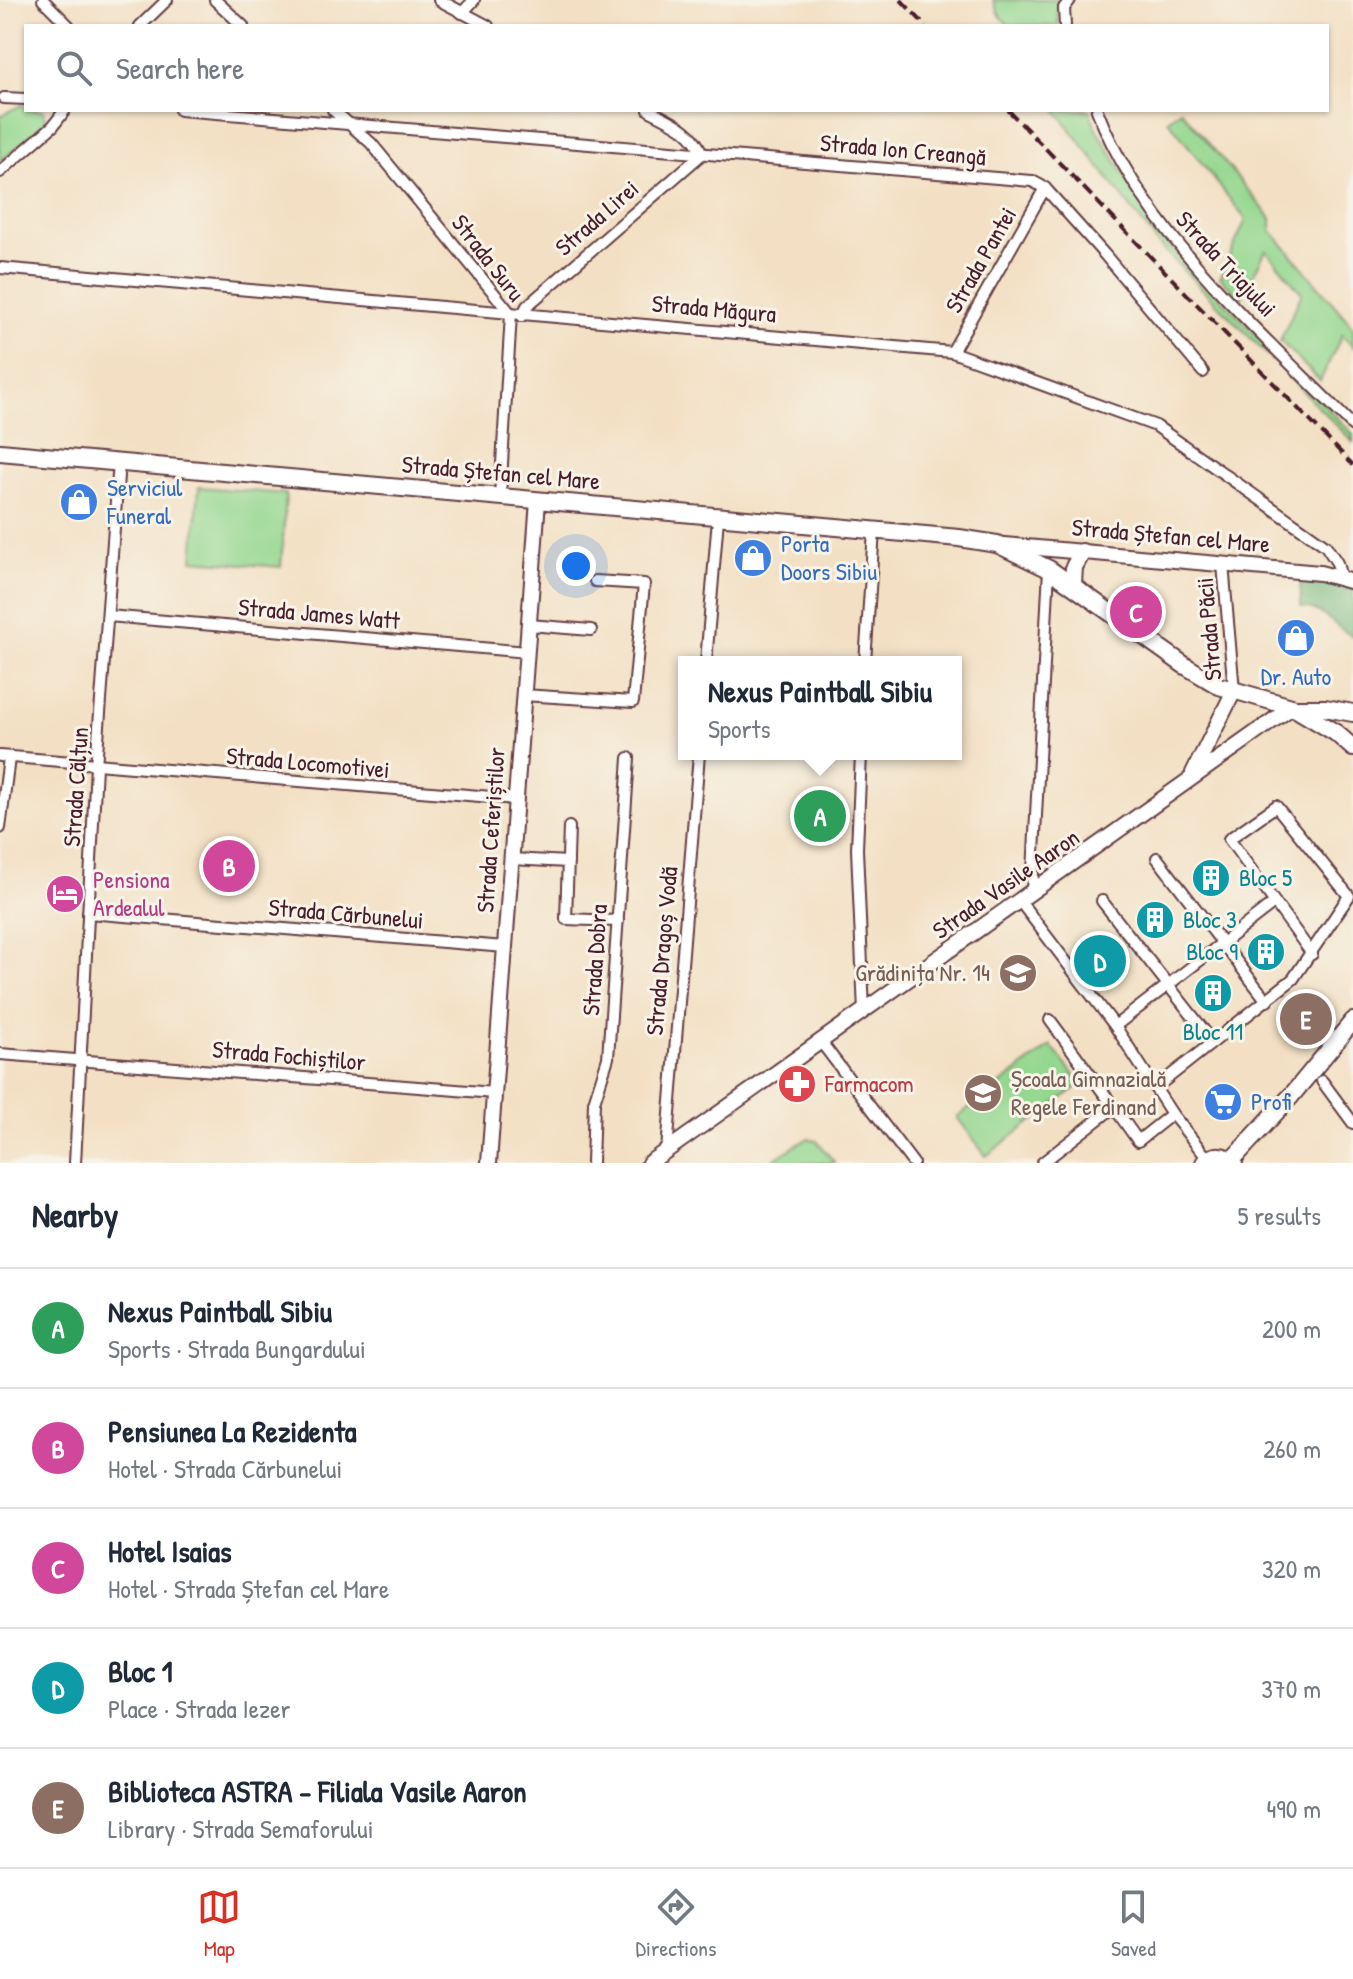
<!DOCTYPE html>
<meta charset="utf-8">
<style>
:root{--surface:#fff;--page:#f2f2f3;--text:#1f2937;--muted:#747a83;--line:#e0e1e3;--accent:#d93025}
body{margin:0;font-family:"Patrick Hand",sans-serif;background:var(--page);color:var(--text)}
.you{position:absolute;left:576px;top:566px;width:28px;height:28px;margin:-20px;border:6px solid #fff;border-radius:50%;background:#1a73e8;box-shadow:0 0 0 12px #1a73e833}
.badge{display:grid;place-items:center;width:52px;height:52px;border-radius:50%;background:var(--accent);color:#fff;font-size:26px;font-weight:700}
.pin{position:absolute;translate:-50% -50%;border:4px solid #fff;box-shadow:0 2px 8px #0006}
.popup{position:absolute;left:678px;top:656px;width:284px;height:104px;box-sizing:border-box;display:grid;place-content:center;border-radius:0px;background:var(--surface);filter:drop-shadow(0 2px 6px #0005);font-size:26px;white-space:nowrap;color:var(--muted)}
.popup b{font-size:30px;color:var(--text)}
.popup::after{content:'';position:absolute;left:50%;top:100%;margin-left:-16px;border:16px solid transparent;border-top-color:var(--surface)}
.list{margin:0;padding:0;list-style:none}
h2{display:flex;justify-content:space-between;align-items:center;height:104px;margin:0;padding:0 32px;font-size:34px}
h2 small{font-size:26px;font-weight:400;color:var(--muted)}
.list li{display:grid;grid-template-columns:52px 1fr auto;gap:24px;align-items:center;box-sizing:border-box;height:120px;padding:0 32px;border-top:2px solid var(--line)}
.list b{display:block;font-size:30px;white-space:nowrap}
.list p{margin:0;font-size:26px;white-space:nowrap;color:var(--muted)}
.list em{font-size:26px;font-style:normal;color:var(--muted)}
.icon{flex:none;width:44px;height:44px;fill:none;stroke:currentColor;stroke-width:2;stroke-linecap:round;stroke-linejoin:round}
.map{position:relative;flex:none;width:1353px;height:1163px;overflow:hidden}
.search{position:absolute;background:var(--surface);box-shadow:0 2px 6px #0004;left:24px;right:24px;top:24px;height:88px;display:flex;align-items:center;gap:20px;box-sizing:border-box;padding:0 28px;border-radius:0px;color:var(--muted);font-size:30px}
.sheet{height:704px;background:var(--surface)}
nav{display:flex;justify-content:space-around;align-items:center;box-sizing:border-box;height:112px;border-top:2px solid var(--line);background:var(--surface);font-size:22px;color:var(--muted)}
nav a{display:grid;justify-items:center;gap:4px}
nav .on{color:var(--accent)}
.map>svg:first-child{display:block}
</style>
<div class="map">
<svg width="1353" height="1163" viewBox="0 0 1353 1163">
<rect width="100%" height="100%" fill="#f7f3e8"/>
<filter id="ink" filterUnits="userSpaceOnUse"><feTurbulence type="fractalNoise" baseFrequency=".0125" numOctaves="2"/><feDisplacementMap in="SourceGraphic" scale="16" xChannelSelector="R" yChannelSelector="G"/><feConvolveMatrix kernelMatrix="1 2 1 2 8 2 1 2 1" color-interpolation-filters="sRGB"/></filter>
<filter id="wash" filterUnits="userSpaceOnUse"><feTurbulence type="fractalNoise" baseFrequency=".006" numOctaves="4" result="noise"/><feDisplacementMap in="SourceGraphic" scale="32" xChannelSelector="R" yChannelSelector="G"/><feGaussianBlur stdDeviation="1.8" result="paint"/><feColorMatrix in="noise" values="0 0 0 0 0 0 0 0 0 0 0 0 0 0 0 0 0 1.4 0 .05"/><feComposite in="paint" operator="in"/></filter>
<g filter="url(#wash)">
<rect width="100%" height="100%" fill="#f3e0c4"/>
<g fill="#94d78f" stroke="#6f7b5d" stroke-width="2">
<path d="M 993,0 L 1062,0 L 1057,5 L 1058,26 L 1009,26 L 998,13 Z"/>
<path d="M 21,105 L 26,106 L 26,110 L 42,110 L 47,120 L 0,162 L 0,116 Z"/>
<path d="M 1056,110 L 1089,110 L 1098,132 L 1168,244 L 1353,434 L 1353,442 L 1160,246 Z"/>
<path d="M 1181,110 L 1271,218 L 1271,230 L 1353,327 L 1353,347 L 1342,335 L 1320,381 L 1280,341 L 1302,293 L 1266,250 L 1241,299 L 1220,277 L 1246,220 L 1168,120 Z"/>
<path d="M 199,487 L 286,494 L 281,567 L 193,560 Z"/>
<path d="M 1051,1046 L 1081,1084 L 986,1156 L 957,1117 Z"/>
<path d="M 808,1138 L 817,1141 L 835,1163 L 768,1163 Z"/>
</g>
<path fill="#77b87a" stroke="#606c52" stroke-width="2" d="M 1300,578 L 1320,578 L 1353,589 L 1353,636 C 1330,626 1326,609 1301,607 Z"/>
</g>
<g filter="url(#ink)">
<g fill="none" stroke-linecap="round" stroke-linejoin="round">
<g stroke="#633c42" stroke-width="14">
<g id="street">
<path d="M 43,0 L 69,26"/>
<path d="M 215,0 L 243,26"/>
<path d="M 439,0 L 488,26"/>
<path d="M 462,13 L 474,0"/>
<path d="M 140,26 L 167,0"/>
<path d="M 1065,26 L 1064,8 L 1070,0"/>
<path d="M 4,98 L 26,99"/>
<path d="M 180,110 L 1032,181 L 1045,188 L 1105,255 L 1203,372"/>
<path d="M 333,110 L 371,143 L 511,314 L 500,497"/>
<path d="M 1097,110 C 1144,233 1262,333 1353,426"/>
<path d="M 0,172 L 53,126 L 65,110"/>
<path d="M 0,268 L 952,352 L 1156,426 L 1326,546 L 1337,563 L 1341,578"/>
<path d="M 522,316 L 527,306 L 702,154 C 693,129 671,122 649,110"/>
<path d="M 952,352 L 1045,188"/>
<path d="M 1223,564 L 1234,691"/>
<path d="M 108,616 L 527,652"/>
<path d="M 529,625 L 591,630"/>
<path d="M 706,662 L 718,518"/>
<path d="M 865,662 L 874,531"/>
<path d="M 523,695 L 633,702 L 644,584 L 595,581"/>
<path d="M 861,754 L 857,849 L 864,1012"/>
<path d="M 0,756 L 516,799"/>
<path d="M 569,827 L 566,919 L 618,921"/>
<path d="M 0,828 L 9,758"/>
<path d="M 1157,858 L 1267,1001"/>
<path d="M 511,859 L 568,862"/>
<path d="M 1032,891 L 1049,569"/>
<path d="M 1019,900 L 1115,1026 L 1172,1114 L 1208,1159"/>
<path d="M 1102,901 L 1213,1042"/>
<path d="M 88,913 L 505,947"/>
<path d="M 1050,1020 L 1114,1107"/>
<path d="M 1115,1026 L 1274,903"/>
<path d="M 821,1042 L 913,1163"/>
<path d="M 0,1054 L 494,1093"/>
<path d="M 1322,1081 L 1353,1123"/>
<path d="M 1155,1088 L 1293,979 L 1349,896 L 1276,806 L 1229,839 L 1312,954"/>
<path d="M 667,1151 L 699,754"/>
<path d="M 75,1163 L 96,766 L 119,462"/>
<path d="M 592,1163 L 594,1102 L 608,1058 L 629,758"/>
<path d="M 1042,1163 L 1114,1107 L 1138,1141 L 1172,1114"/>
</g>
</g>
<g stroke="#633c42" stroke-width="18">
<g id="secondary">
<path d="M 1004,545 L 1320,573 L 1353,582"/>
<path d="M 1193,773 L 1234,691"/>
<path d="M 489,1163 L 538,500"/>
<path d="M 649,1163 L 1292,707"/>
</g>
</g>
<g stroke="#633c42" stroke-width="20">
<g id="primary">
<path d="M 0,452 L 959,538 L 997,544 L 1049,569 L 1184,665 L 1219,686 L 1295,708 L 1325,708 L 1353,713"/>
<path d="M 1073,584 L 1074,567 L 1082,552"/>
<path d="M 1296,709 L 1336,733 L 1353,748"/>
<path d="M 1232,1160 L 1291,1096 L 1353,1021"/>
<path d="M 1204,1163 C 1214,1153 1225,1154 1234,1163"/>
</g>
</g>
<use href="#street" stroke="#fff" stroke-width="10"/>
<use href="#secondary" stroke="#fff" stroke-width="14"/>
<use href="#primary" stroke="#fff" stroke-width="16"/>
<g stroke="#4a1f2b" stroke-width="4" stroke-dasharray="12 6" stroke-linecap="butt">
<path d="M 901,0 L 926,26"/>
<path d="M 1008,110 L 1353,465"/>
</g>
</g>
</g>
<defs>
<g id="shop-disc" transform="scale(2)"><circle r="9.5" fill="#3f7fe0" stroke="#f7f3e8"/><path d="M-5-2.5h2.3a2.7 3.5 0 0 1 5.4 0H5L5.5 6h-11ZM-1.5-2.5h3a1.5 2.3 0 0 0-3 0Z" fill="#fff"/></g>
<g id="building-disc" transform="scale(2)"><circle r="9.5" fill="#0f9aa8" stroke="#f7f3e8"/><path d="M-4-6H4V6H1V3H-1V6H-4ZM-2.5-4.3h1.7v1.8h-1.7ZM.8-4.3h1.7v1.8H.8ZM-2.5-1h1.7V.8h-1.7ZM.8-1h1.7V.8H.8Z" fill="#fff"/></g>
<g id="hotel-disc" transform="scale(2)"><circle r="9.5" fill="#d1479c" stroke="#f7f3e8"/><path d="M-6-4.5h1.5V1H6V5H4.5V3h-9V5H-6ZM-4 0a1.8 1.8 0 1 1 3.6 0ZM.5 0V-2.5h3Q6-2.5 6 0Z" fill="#fff"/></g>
<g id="school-disc" transform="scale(2)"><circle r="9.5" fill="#8d6e63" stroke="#f7f3e8"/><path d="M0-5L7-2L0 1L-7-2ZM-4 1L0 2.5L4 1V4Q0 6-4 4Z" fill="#fff"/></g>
<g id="pharmacy-disc" transform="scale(2)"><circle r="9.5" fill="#e0444e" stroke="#f7f3e8"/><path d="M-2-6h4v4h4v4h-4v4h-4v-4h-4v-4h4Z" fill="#fff"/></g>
<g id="supermarket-disc" transform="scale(2)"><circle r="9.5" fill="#3f7fe0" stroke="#f7f3e8"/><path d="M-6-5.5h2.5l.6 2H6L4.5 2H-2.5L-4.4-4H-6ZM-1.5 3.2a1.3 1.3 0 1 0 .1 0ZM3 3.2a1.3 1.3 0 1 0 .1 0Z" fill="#fff"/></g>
</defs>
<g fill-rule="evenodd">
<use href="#shop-disc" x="79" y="502"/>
<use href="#shop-disc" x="753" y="558"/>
<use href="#shop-disc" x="1296" y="638"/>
<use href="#building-disc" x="1211" y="878"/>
<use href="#hotel-disc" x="65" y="894"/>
<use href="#building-disc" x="1155" y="920"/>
<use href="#building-disc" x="1266" y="952"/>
<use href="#school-disc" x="1018" y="973"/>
<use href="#building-disc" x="1213" y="993"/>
<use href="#pharmacy-disc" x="797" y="1084"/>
<use href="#school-disc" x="983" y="1093"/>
<use href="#supermarket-disc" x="1223" y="1102"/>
</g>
<g text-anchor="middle" stroke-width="6" stroke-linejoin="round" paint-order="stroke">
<g font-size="24" fill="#4a1f2b" stroke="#f7f3e8">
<text transform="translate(903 150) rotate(5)" y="8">Strada Ion Creangă</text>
<text transform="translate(597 218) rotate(-41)" y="8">Strada Lirei</text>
<text transform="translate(488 258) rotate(52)" y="8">Strada Suru</text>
<text transform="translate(981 260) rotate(-60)" y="8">Strada Pantei</text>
<text transform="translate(1226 264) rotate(47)" y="8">Strada Triajului</text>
<text transform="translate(714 309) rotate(5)" y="8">Strada Măgura</text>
<text transform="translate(501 473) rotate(5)" y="8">Strada Ștefan cel Mare</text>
<text transform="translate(1171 536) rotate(5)" y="8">Strada Ștefan cel Mare</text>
<text transform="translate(319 614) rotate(5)" y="8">Strada James Watt</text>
<text transform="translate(1209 629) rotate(-95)" y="8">Strada Păcii</text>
<text transform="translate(308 763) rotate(5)" y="8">Strada Locomotivei</text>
<text transform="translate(76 787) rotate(-86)" y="8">Strada Călțun</text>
<text transform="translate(491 830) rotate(-86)" y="8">Strada Ceferiștilor</text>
<text transform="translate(1006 884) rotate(-35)" y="8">Strada Vasile Aaron</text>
<text transform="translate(346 914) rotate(5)" y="8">Strada Cărbunelui</text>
<text transform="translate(662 951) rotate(-85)" y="8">Strada Dragoș Vodă</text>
<text transform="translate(595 960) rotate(-86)" y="8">Strada Dobra</text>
<text transform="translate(289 1056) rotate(5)" y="8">Strada Fochiștilor</text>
</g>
<g font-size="24" fill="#366cbe" stroke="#f7f3e8" text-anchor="start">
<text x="107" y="496">Serviciul<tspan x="107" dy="28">Funeral</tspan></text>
<text x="781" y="552">Porta<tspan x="781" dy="28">Doors Sibiu</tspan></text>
<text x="1296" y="685" text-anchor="middle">Dr. Auto</text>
<text x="1251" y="1110">Profi</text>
</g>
<g font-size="24" fill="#0d838f" stroke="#f7f3e8" text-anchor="start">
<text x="1239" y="886">Bloc 5</text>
<text x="1183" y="928">Bloc 3</text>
<text x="1238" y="960" text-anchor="end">Bloc 9</text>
<text x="1213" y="1040" text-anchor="middle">Bloc 11</text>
</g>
<g font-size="24" fill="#b23c85" stroke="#f7f3e8" text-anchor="start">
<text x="93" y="888">Pensiona<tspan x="93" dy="28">Ardealul</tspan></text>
</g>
<g font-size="24" fill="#785e54" stroke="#f7f3e8" text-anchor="end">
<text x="990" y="981">Grădinița Nr. 14</text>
<text x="1011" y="1087" text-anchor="start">Școala Gimnazială<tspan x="1011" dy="28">Regele Ferdinand</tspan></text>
</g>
<g font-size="24" fill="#be3a42" stroke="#f7f3e8" text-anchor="start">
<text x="825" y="1092">Farmacom</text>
</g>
</g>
</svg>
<div class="you"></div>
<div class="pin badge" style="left:820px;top:816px;background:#2e9e5b">A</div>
<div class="popup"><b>Nexus Paintball Sibiu</b>Sports</div>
<div class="pin badge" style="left:229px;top:866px;background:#d1479c">B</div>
<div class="pin badge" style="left:1136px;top:612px;background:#d1479c">C</div>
<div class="pin badge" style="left:1100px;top:961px;background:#0f9aa8">D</div>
<div class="pin badge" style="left:1306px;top:1019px;background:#8d6e63">E</div>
<div class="search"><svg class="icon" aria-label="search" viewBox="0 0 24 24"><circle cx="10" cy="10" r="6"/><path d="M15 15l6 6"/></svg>Search here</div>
</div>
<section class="sheet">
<h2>Nearby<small>5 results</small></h2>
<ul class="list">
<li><span class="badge" style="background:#2e9e5b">A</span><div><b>Nexus Paintball Sibiu</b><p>Sports · Strada Bungardului</p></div><em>200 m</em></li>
<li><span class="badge" style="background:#d1479c">B</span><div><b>Pensiunea La Rezidenta</b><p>Hotel · Strada Cărbunelui</p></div><em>260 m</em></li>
<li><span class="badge" style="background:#d1479c">C</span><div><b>Hotel Isaias</b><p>Hotel · Strada Ștefan cel Mare</p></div><em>320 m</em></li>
<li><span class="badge" style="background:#0f9aa8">D</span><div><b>Bloc 1</b><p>Place · Strada Iezer</p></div><em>370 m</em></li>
<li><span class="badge" style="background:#8d6e63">E</span><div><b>Biblioteca ASTRA - Filiala Vasile Aaron</b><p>Library · Strada Semaforului</p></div><em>490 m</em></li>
</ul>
</section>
<nav>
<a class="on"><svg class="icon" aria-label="map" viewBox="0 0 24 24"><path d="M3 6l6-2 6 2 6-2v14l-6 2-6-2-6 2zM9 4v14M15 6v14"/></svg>Map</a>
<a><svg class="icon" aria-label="directions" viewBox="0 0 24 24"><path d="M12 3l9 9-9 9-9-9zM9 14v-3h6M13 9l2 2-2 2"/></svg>Directions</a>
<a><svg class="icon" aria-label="saved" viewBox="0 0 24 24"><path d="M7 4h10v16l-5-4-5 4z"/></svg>Saved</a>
</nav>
